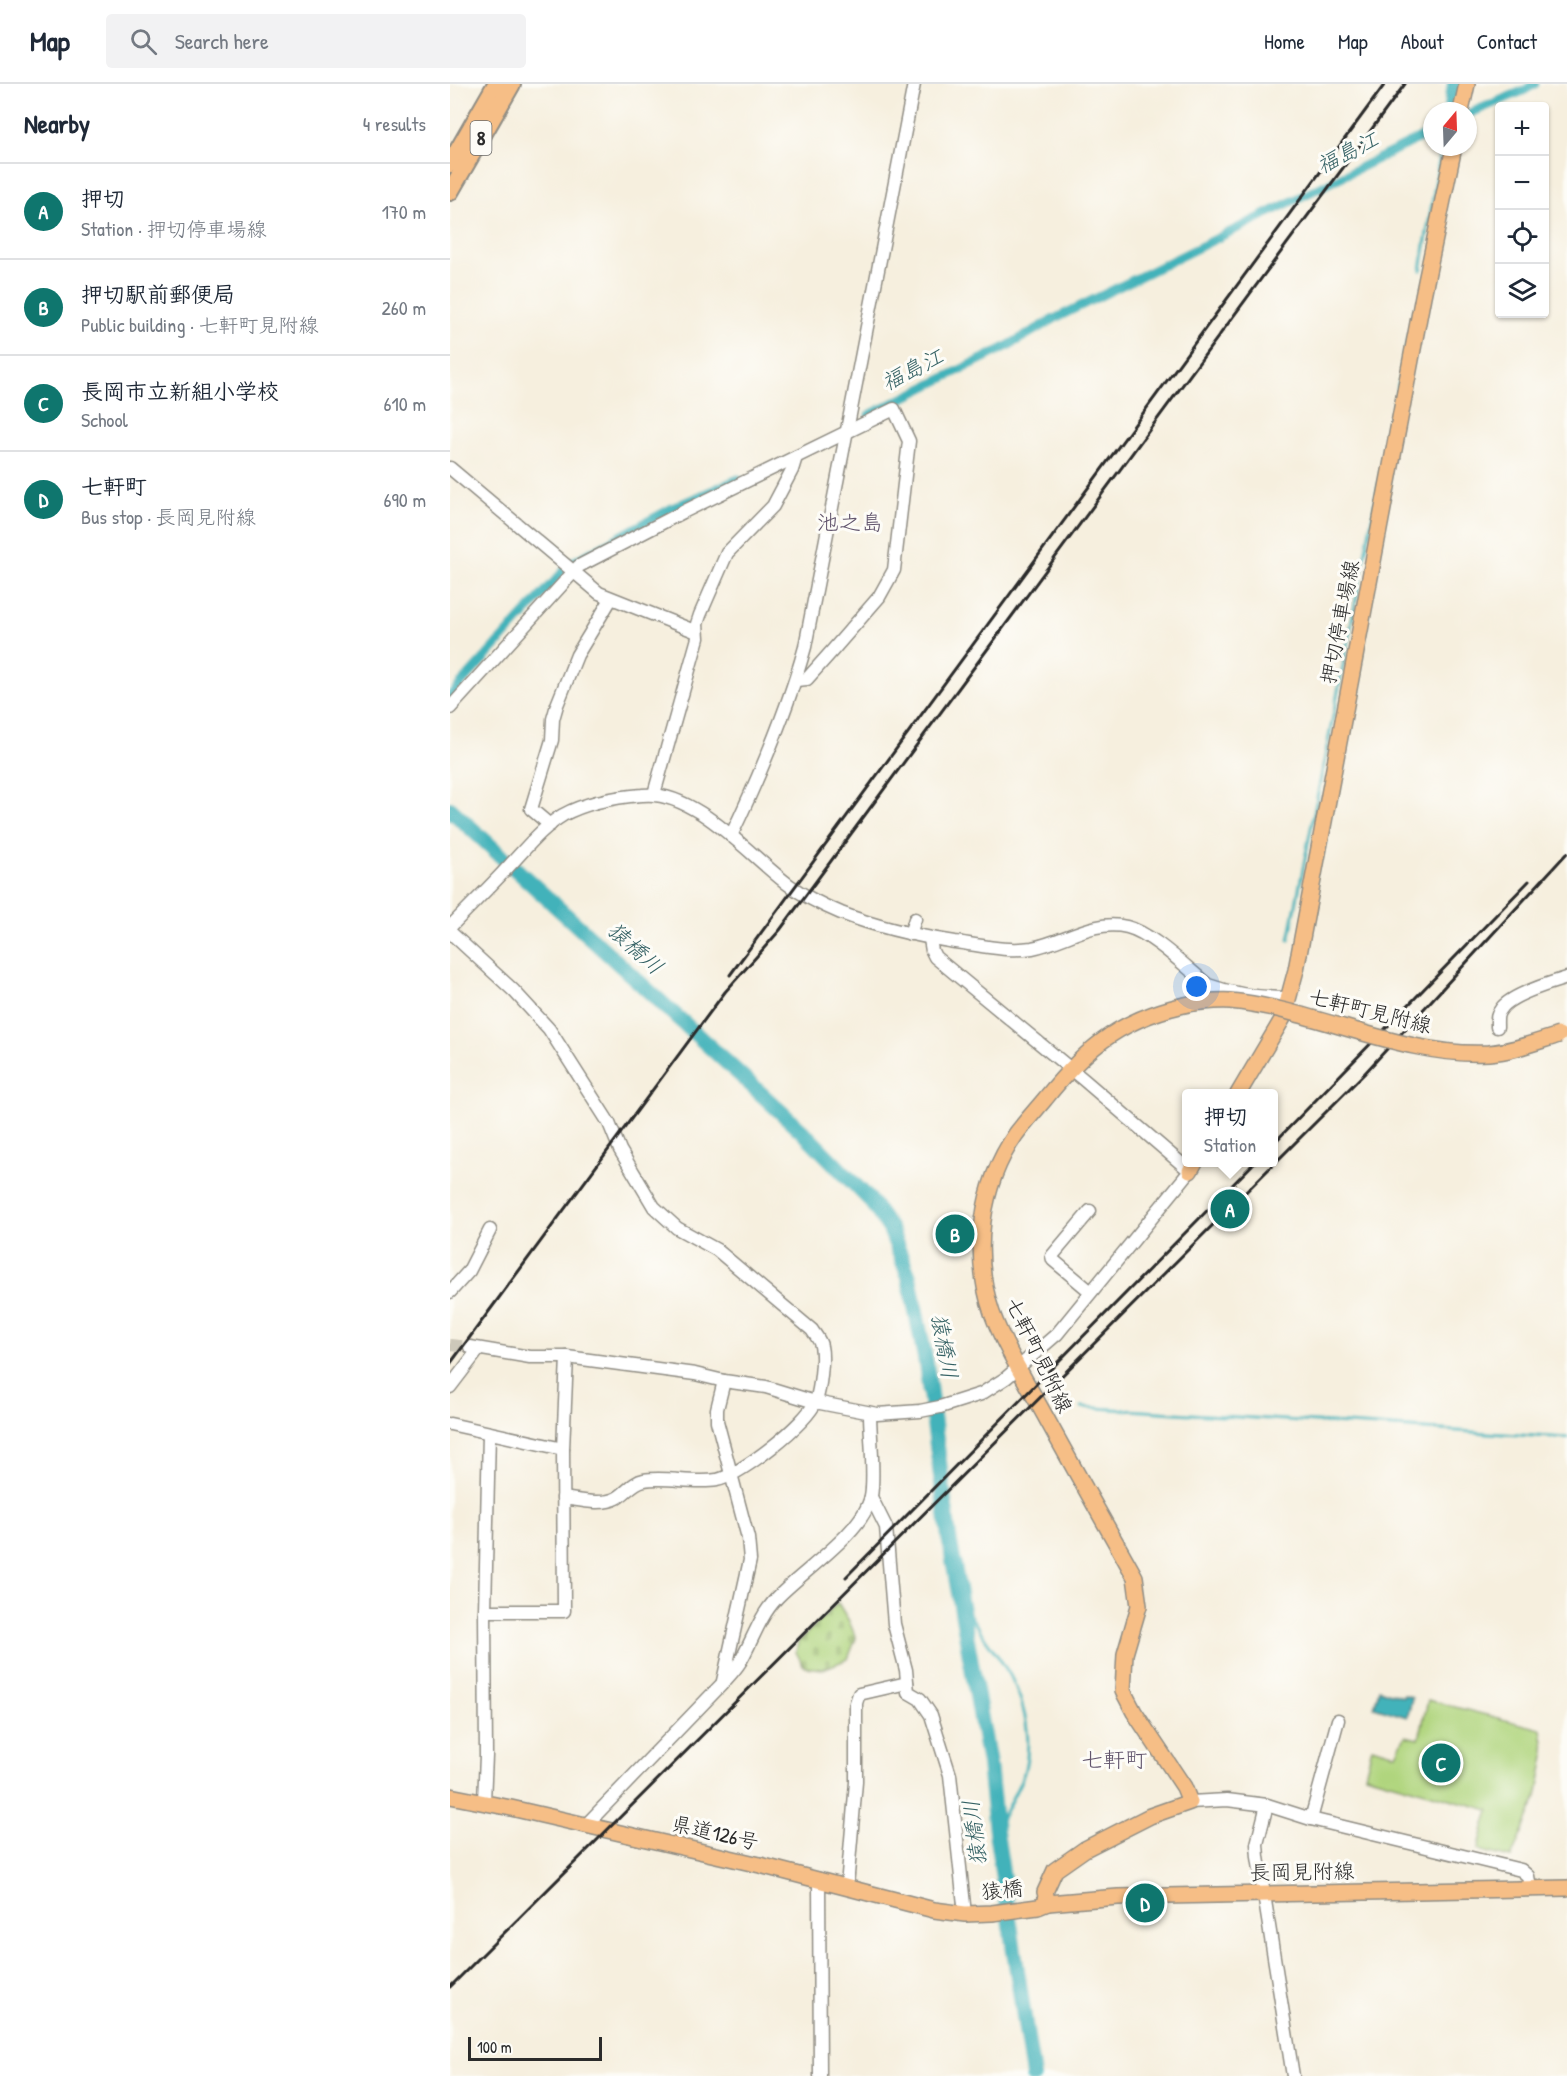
<!DOCTYPE html>
<meta charset="utf-8">
<style>
:root{--surface:#fff;--page:#f2f2f3;--text:#1f2937;--muted:#747a83;--line:#e0e1e3;--accent:#0f766e}
body{margin:0;font-family:"Patrick Hand","Klee One",sans-serif;background:var(--page);color:var(--text)}
.controls{position:absolute;right:18px;top:18px;display:grid;overflow:hidden;border-radius:6px;box-shadow:0 2px 4px #0004}
.controls button{width:54px;height:54px;display:grid;place-items:center;padding:0;border:0;border-bottom:2px solid var(--line);background:var(--surface);color:var(--text);font:30px sans-serif}
.compass{position:absolute;left:973px;top:18px;width:54px;height:54px;border-radius:50%;background:var(--surface);box-shadow:0 2px 4px #0004;rotate:19deg}
.scale{position:absolute;left:18px;bottom:15px;width:134px;box-sizing:border-box;padding-left:6px;border:3px solid #2b2b2b;border-top:0;font-size:16px;line-height:21px;white-space:nowrap;color:#2b2b2b;-webkit-text-stroke:4px #fdfcf7;paint-order:stroke}
.you{position:absolute;left:747px;top:903px;width:21px;height:21px;margin:-15px;border:4px solid #fff;border-radius:50%;background:#1a73e8;box-shadow:0 0 0 9px #1a73e833}
.badge{display:grid;place-items:center;width:39px;height:39px;border-radius:50%;background:var(--accent);color:#fff;font-size:20px;font-weight:700}
.pin{position:absolute;translate:-50% -50%;border:3px solid #fff;box-shadow:0 2px 6px #0006}
.popup{position:absolute;left:732px;top:1005px;width:96px;height:78px;box-sizing:border-box;display:grid;place-content:center;border-radius:6px;background:var(--surface);filter:drop-shadow(0 2px 4px #0005);font-size:20px;white-space:nowrap;color:var(--muted)}
.popup b{font-size:22px;color:var(--text)}
.popup::after{content:'';position:absolute;left:50%;top:100%;margin-left:-12px;border:12px solid transparent;border-top-color:var(--surface)}
.list{margin:0;padding:0;list-style:none}
h2{display:flex;justify-content:space-between;align-items:center;height:78px;margin:0;padding:0 24px;font-size:26px}
h2 small{font-size:20px;font-weight:400;color:var(--muted)}
.list li{display:grid;grid-template-columns:39px 1fr auto;gap:18px;align-items:center;box-sizing:border-box;height:96px;padding:0 24px;border-top:2px solid var(--line)}
.list b{display:block;font-size:22px;white-space:nowrap}
.list p{margin:0;font-size:20px;white-space:nowrap;color:var(--muted)}
.list em{font-size:20px;font-style:normal;color:var(--muted)}
.icon{flex:none;width:33px;height:33px;fill:none;stroke:currentColor;stroke-width:2;stroke-linecap:round;stroke-linejoin:round}
.map{position:relative;flex:none;width:1117px;height:1992px;overflow:hidden}
header{display:flex;align-items:center;gap:36px;box-sizing:border-box;height:84px;padding:0 30px;background:var(--surface);border-bottom:2px solid var(--line)}
header strong{font-size:28px}
nav{display:flex;gap:33px;margin-inline-start:auto;font-size:21px}
.search{width:420px;height:54px;background:var(--page);display:flex;align-items:center;gap:15px;box-sizing:border-box;padding:0 21px;border-radius:6px;color:var(--muted);font-size:22px}
main{display:flex}
aside{flex:1;background:var(--surface)}
.map>svg:first-child{display:block}
</style>
<header>
<strong>Map</strong>
<div class="search"><svg class="icon" aria-label="search" viewBox="0 0 24 24"><circle cx="10" cy="10" r="6"/><path d="M15 15l6 6"/></svg>Search here</div>
<nav><a>Home</a><a>Map</a><a>About</a><a>Contact</a></nav>
</header>
<main>
<aside>
<h2>Nearby<small>4 results</small></h2>
<ul class="list">
<li><span class="badge">A</span><div><b>押切</b><p>Station · 押切停車場線</p></div><em>170 m</em></li>
<li><span class="badge">B</span><div><b>押切駅前郵便局</b><p>Public building · 七軒町見附線</p></div><em>260 m</em></li>
<li><span class="badge">C</span><div><b>長岡市立新組小学校</b><p>School</p></div><em>610 m</em></li>
<li><span class="badge">D</span><div><b>七軒町</b><p>Bus stop · 長岡見附線</p></div><em>690 m</em></li>
</ul>
</aside>
<div class="map">
<svg width="1117" height="1992" viewBox="0 0 1117 1992">
<defs>
<pattern id="cemetery-stones" width="16" height="16" patternUnits="userSpaceOnUse" patternTransform="scale(1.5)"><rect width="16" height="16" fill="#b0d57e"/><path d="M2 7V4a2 2 0 0 1 4 0v3zM10 15v-3a2 2 0 0 1 4 0v3z" fill="#98b76d"/></pattern>
</defs>
<rect width="100%" height="100%" fill="#fdfcf7"/>
<filter id="ink" filterUnits="userSpaceOnUse"><feTurbulence type="fractalNoise" baseFrequency=".0167" numOctaves="2"/><feDisplacementMap in="SourceGraphic" scale="12" xChannelSelector="R" yChannelSelector="G"/><feConvolveMatrix kernelMatrix="1 2 1 2 8 2 1 2 1" color-interpolation-filters="sRGB"/></filter>
<filter id="wash" filterUnits="userSpaceOnUse"><feTurbulence type="fractalNoise" baseFrequency=".008" numOctaves="4" result="noise"/><feDisplacementMap in="SourceGraphic" scale="24" xChannelSelector="R" yChannelSelector="G"/><feGaussianBlur stdDeviation="1.35" result="paint"/><feColorMatrix in="noise" values="0 0 0 0 0 0 0 0 0 0 0 0 0 0 0 0 0 1.4 0 .05"/><feComposite in="paint" operator="in"/></filter>
<g filter="url(#wash)">
<rect width="100%" height="100%" fill="#f6efde"/>
<path fill="#b0d57e" stroke="#6e8054" stroke-width="1.5" d="M 978,1616 L 1091,1645 L 1095,1672 L 1087,1713 L 1061,1774 L 1028,1766 L 1039,1726 L 915,1691 L 922,1663 L 946,1670 L 955,1652 L 969,1655 Z"/>
<path fill="url(#cemetery-stones)" stroke="#6e8054" stroke-width="1.5" d="M 388,1519 L 399,1537 L 406,1554 L 398,1575 L 373,1585 L 354,1583 L 346,1568 L 348,1558 Z"/>
<path fill="#42b2ba" stroke="#366e72" stroke-width="1.5" d="M 929,1605 L 953,1613 L 954,1611 L 961,1613 L 962,1615 L 957,1633 L 924,1623 Z"/>
<g fill="none" stroke-linecap="round" stroke-linejoin="round">
<g stroke="#42b2ba" stroke-width="3">
<path d="M 971,186 L 991,64"/>
<path d="M 839,856 L 958,252"/>
<path d="M 631,1323 L 1117,1354"/>
<path d="M 506,1496 C 513,1529 535,1552 553,1580 C 573,1609 583,1651 575,1685 C 570,1704 553,1728 546,1748"/>
</g>
<g stroke="#42b2ba" stroke-width="9">
<path d="M 1018,30 L 1075,6 L 1085,0"/>
<path d="M 419,331 L 554,264 L 604,235 L 982,48"/>
<path d="M 0,612 L 121,479 L 224,423 L 288,395"/>
</g>
<g stroke="#42b2ba" stroke-width="16">
<path d="M 1002,21 L 1005,0"/>
<path d="M 0,725 L 357,1052 L 419,1115 L 440,1145 L 459,1193 L 476,1279 L 499,1453 L 539,1680 L 546,1748 L 583,1992"/>
</g>
</g>
</g>
<g filter="url(#ink)">
<g fill="none" stroke-linecap="round" stroke-linejoin="round">
<path stroke="#cdc8ba" stroke-width="12" stroke-dasharray="12 6" stroke-linecap="butt" d="M 0,1261 L 20,1263"/>
<g stroke="#908d84" stroke-width="15">
<g id="minor">
<path d="M 0,384 L 149,509 L 247,548"/>
<path d="M 0,624 L 129,482 L 233,428 L 444,325 L 459,357 L 444,486 L 429,513 L 382,567 L 357,595 L 346,596"/>
<path d="M 204,710 L 248,554 L 247,540 L 250,531 L 277,469 L 323,422 L 342,386 L 346,373"/>
<path d="M 100,741 L 81,725 L 102,656 L 103,635 L 107,621 L 127,571 L 161,515"/>
<path d="M 281,752 C 310,691 337,628 355,563 L 464,0"/>
<path d="M 0,843 C 20,822 41,802 60,781 C 76,764 93,743 113,731 C 135,719 166,713 192,711 C 244,705 300,772 339,801 C 355,813 372,821 391,829 C 427,843 467,852 505,858 C 530,861 556,868 582,864 C 615,858 642,835 677,843 C 702,849 738,885 758,901 C 783,910 813,914 839,914"/>
<path d="M 0,848 L 64,907 L 99,945 L 159,1039 L 170,1066 L 204,1123 L 227,1144 L 267,1166 L 362,1246 C 365,1251 370,1256 371,1262 C 374,1275 370,1305 366,1317 C 356,1340 291,1391 267,1396 C 243,1400 216,1392 194,1396 C 183,1398 176,1409 167,1414 C 152,1422 129,1416 113,1414"/>
<path d="M 460,850 L 465,835"/>
<path d="M 1047,943 C 1047,936 1046,931 1051,925 C 1060,911 1100,899 1117,894"/>
<path d="M 640,1127 L 602,1172 L 603,1176 L 641,1208"/>
<path d="M 0,1208 L 19,1187 L 40,1146"/>
<path d="M 20,1263 L 80,1273 L 117,1273 L 245,1290 L 274,1297 L 316,1303 L 365,1318 L 427,1330 L 470,1327 L 490,1323 L 531,1310 L 556,1294 L 607,1250 L 740,1087 L 634,996 L 485,873 L 482,867 L 480,855"/>
<path d="M 0,1303 L 29,1265"/>
<path d="M 0,1340 L 113,1365"/>
<path d="M 421,1413 L 436,1443 L 444,1540 L 456,1586 L 458,1608 L 470,1615 L 481,1631 L 500,1691 L 515,1830"/>
<path d="M 35,1527 L 114,1527 L 113,1365 L 117,1273"/>
<path d="M 273,1597 L 300,1476 L 298,1454 L 267,1337 L 267,1325 L 274,1297"/>
<path d="M 34,1717 L 36,1672 L 35,1527 L 39,1349"/>
<path d="M 740,1718 L 777,1716 L 817,1721 L 861,1735 L 1071,1786 L 1078,1792 L 1080,1804"/>
<path d="M 817,1721 L 807,1760 L 808,1773 L 843,1992"/>
<path d="M 861,1735 L 888,1636"/>
<path d="M 136,1741 L 272,1600 C 278,1593 285,1586 290,1578 C 302,1558 309,1533 326,1515 C 351,1488 414,1448 421,1412 C 425,1391 420,1352 420,1329"/>
<path d="M 369,1795 L 370,1992"/>
<path d="M 397,1802 L 406,1698 L 406,1619 L 409,1610 L 457,1599"/>
</g>
</g>
<g stroke="#908d84" stroke-width="18">
<g id="major">
<path d="M 1011,27 L 1017,0"/>
<path d="M 788,1010 L 833,934 L 846,886 L 973,212 L 1004,63"/>
<path d="M 740,1087 L 745,1078"/>
<path d="M 0,1712 L 61,1724 L 310,1781 L 484,1826 L 515,1830 L 542,1829 L 588,1823 L 598,1819 L 668,1813 L 1117,1804"/>
<path d="M 598,1819 L 595,1808 L 605,1786 L 635,1765 L 700,1732 L 740,1718 L 734,1703 L 684,1628 L 673,1607 L 675,1570 L 689,1522 L 685,1493 C 655,1439 624,1385 594,1330 C 577,1299 554,1262 542,1229 C 522,1170 530,1102 566,1050 C 575,1038 585,1027 595,1015 C 638,961 675,932 744,919"/>
</g>
</g>
<g stroke="#908d84" stroke-width="20">
<g id="highway">
<path d="M 0,80 L 46,0"/>
<path d="M 0,108 L 62,0"/>
</g>
</g>
<use href="#minor" stroke="#fff" stroke-width="12"/>
<use href="#major" stroke="#f6be86" stroke-width="15"/>
<use href="#highway" stroke="#f6be86" stroke-width="16"/>
<g stroke="#2b2b2b" stroke-width="3">
<path d="M 280,891 L 935,0"/>
<path d="M 824,1059 L 1079,797"/>
<path d="M 0,1280 L 275,908 L 330,846 L 955,0"/>
<path d="M 396,1493 L 805,1078"/>
<path d="M 0,1903 L 914,990 L 1117,769"/>
</g>
<g stroke="#908d84" stroke-width="18" stroke-linecap="butt">
<path id="major-bridge" d="M 744,919 C 756,918 768,916 780,917 C 865,925 954,974 1039,969 C 1063,967 1086,958 1109,951"/>
</g>
<use href="#major-bridge" stroke="#f6be86" stroke-width="15"/>
</g>
</g>
<g text-anchor="middle" stroke-width="6" stroke-linejoin="round" paint-order="stroke">
<rect fill="#fdfcf7" stroke="#6a6a68" stroke-width="1.5" x="20.5" y="37" width="21" height="34" rx="4.5"/>
<g font-size="20" font-weight="bold" fill="#2b2b2b">
<text x="31" y="61">8</text>
</g>
<g font-size="21" fill="#2b2b2b" stroke="#fdfcf7">
<text transform="translate(890 538) rotate(-79)" y="7">押切停車場線</text>
<text transform="translate(920 927) rotate(14)" y="7">七軒町見附線</text>
<text transform="translate(589 1271) rotate(64)" y="7">七軒町見附線</text>
<text transform="translate(265 1749) rotate(13)" y="7">県道126号</text>
<text transform="translate(852 1788) rotate(-1)" y="7">長岡見附線</text>
<text transform="translate(552 1806) rotate(-6)" y="7">猿橋</text>
</g>
<g font-size="22" font-style="italic" fill="#346164" stroke="#fdfcf7">
<text transform="translate(897 68) rotate(-27)" y="8">福島江</text>
<text transform="translate(462 285) rotate(-27)" y="8">福島江</text>
<text transform="translate(186 864) rotate(42)" y="8">猿橋川</text>
<text transform="translate(495 1262) rotate(80)" y="8">猿橋川</text>
<text transform="translate(524 1749) rotate(-97)" y="8">猿橋川</text>
</g>
<g font-size="22" fill="#62556d" stroke="#fdfcf7">
<text x="400" y="446">池之島</text>
<text x="664" y="1683">七軒町</text>
</g>
</g>
</svg>
<div class="controls">
<button>+</button>
<button>−</button>
<button><svg class="icon" aria-label="locate" viewBox="0 0 24 24"><circle cx="12" cy="12" r="6"/><path d="M12 2v4M12 18v4M2 12h4M18 12h4"/></svg></button>
<button><svg class="icon" aria-label="layers" viewBox="0 0 24 24"><path d="M12 4l9 5-9 5-9-5zM3 14l9 5 9-5"/></svg></button>
</div>
<svg class="compass" viewBox="-18 -18 36 36"><path d="M0-13l5 13h-10z" fill="#e53935"/><path d="M0 13l5-13h-10z" fill="#747a83"/></svg>
<div class="scale">100 m</div>
<div class="you"></div>
<div class="pin badge" style="left:780px;top:1125px">A</div>
<div class="popup"><b>押切</b>Station</div>
<div class="pin badge" style="left:505px;top:1150px">B</div>
<div class="pin badge" style="left:991px;top:1679px">C</div>
<div class="pin badge" style="left:695px;top:1819px">D</div>
</div>
</main>
